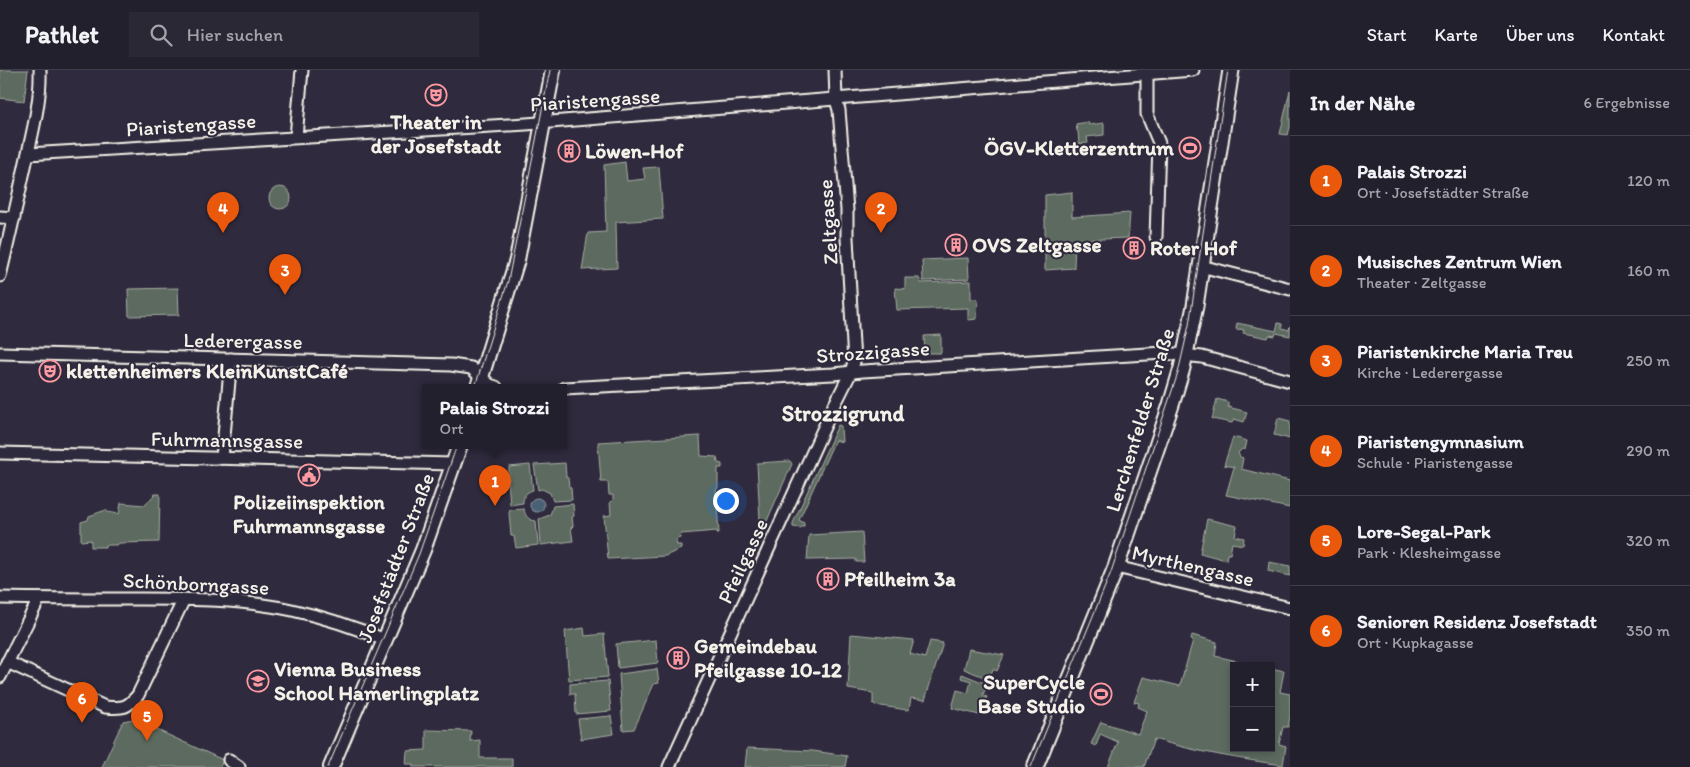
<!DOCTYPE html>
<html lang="de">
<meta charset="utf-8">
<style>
:root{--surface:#23202e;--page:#2b2836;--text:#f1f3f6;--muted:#a3a3aa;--line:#403e4a;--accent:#ea580c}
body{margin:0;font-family:Itim,sans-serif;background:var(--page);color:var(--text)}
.controls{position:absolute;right:15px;bottom:15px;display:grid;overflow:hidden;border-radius:0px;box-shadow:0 2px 8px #0003}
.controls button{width:45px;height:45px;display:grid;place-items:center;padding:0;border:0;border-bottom:1px solid var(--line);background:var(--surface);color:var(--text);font:25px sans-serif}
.you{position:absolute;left:725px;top:430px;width:18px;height:18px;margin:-12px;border:4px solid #fff;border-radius:50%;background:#1a73e8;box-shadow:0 0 0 8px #1a73e833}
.badge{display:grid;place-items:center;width:32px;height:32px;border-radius:50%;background:var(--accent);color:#fff;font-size:16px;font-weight:700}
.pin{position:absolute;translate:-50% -41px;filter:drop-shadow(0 1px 2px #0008)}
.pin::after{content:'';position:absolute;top:26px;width:18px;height:15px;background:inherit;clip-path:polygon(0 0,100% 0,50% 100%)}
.popup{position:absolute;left:422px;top:314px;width:145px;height:65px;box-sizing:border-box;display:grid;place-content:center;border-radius:0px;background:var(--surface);filter:drop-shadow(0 1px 4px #0005);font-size:16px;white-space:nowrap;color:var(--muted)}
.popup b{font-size:19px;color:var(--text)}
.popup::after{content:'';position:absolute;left:50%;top:100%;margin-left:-10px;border:10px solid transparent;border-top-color:var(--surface)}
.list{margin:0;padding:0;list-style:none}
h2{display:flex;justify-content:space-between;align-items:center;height:65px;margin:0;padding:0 20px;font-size:21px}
h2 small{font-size:16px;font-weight:400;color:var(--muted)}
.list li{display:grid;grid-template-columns:32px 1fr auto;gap:15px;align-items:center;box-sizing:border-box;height:90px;padding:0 20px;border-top:1px solid var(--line)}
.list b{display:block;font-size:19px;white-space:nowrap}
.list p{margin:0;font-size:16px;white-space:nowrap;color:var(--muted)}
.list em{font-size:16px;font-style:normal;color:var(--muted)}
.icon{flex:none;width:28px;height:28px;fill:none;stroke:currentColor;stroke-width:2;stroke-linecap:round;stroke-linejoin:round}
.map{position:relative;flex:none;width:1290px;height:697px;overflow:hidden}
header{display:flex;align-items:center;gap:30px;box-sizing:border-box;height:70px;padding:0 25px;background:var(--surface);border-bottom:1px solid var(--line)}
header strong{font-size:24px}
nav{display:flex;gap:28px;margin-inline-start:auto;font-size:18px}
.search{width:350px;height:45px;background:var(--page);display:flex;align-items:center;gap:12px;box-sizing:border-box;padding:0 18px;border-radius:0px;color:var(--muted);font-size:19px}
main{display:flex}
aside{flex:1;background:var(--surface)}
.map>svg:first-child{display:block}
</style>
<header>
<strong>Pathlet</strong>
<div class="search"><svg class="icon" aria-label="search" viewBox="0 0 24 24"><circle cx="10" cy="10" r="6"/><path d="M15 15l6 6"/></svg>Hier suchen</div>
<nav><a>Start</a><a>Karte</a><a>Über uns</a><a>Kontakt</a></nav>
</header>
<main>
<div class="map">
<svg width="1290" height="697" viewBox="0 0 1290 697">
<rect width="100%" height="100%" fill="#2f2a3d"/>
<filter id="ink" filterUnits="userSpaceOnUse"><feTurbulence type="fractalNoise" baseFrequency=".02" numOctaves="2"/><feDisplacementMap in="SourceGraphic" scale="10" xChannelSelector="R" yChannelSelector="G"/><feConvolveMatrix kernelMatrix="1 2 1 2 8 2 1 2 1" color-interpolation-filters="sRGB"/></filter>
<g filter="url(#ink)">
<g fill="#5c6a5f" stroke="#a8aea4">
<path d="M 0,0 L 28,0 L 24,31 L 0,28 Z"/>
<path d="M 1290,20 L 1290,57 L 1288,65 L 1280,64 Z"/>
<path d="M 1088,52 L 1089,55 L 1104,53 L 1104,65 L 1087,67 L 1088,73 L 1079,74 L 1078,61 L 1077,61 L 1076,54 Z"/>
<path d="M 625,92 L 627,111 L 645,109 L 643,98 L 659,97 L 663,149 L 616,152 L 617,198 L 582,200 L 588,163 L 606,162 L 604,95 Z"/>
<circle cx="280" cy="128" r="11"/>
<path d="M 1072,122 L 1072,147 L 1130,143 L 1128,168 L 1075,170 L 1074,198 L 1045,200 L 1045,125 Z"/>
<path d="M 968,188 L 969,209 L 923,211 L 922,190 Z"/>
<path d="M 905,208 L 919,208 L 921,213 L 971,211 L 971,229 L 978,229 L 977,249 L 968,250 L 968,238 L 897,240 L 895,218 L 905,219 Z"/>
<path d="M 178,218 L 179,245 L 129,246 L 128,219 Z"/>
<path d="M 1237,253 L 1276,261 L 1278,253 L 1282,254 L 1282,258 L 1289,260 L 1290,256 L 1290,266 L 1276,263 L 1275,266 L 1269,265 L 1268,268 L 1243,263 L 1244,260 L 1239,259 L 1238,261 L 1236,259 Z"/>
<path d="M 941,265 L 941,283 L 925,283 L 924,266 Z"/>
<path d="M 1217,329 L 1228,332 L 1228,337 L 1247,342 L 1244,352 L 1234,349 L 1232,353 L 1212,349 Z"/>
<path d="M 1278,348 L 1290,351 L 1290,369 L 1274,365 Z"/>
<path d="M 838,355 L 841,356 L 842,372 L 835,370 L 799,450 L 804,453 L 804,456 L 800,458 L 793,457 L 793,453 Z"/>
<path d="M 700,366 L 701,386 L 717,387 L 718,393 L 722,394 L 722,398 L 718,398 L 718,417 L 716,421 L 719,463 L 717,463 L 717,461 L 681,464 L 680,468 L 677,469 L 676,472 L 677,475 L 681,475 L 681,479 L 665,486 L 608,489 L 604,446 L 611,445 L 610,432 L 613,431 L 613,425 L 609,425 L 608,412 L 601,412 L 598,372 Z"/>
<path d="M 1233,367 L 1247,371 L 1245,380 L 1242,379 L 1238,383 L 1240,387 L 1243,388 L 1241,399 L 1290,411 L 1290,438 L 1226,425 L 1234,397 L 1224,395 Z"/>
<path d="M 790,391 L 792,394 L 766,453 L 763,454 L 760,450 L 757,393 Z"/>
<path d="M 565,393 L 566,407 L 568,408 L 569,417 L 571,418 L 572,430 L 553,431 L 550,423 L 542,419 L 538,420 L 534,395 Z"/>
<path d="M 530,395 L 533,420 C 526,422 523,426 523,433 L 510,435 L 508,410 L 509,410 L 509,397 Z"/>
<path d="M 155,424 L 160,424 L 159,472 L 120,473 L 116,475 L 105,475 L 105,477 L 91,477 L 91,470 L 81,471 L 81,452 L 88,450 L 89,446 L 106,440 L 107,442 L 119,444 L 121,433 L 145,435 Z"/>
<path d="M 573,434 L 574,446 L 572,447 L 573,456 L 571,458 L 573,471 L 541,475 L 539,449 L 550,445 L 553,436 Z"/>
<path d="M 524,439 C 525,446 528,450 536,451 L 538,475 L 516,478 L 514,466 L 511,466 L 509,443 L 510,440 Z"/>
<path d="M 1207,449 L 1237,456 L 1235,466 L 1244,468 L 1243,475 L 1232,473 L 1230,484 L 1227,484 L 1226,490 L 1200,483 Z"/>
<path d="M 862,462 L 864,492 L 856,492 L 856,489 L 807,490 L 809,465 Z"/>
<path d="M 1269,492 L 1290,496 L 1290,506 L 1268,501 Z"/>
<path d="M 584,558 L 585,566 L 604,564 L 608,607 L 569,610 L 565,561 Z"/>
<path d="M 851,564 L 914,570 L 910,584 L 925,588 L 930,571 L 943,573 L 925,630 L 911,628 L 909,639 L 907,640 L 875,635 L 873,633 L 873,623 L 848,619 Z"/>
<path d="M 1192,565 L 1217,572 L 1215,586 L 1260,596 L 1234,596 L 1234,678 L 1271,678 L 1271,598 L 1284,601 L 1280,622 L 1290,624 L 1290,647 L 1288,657 L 1283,657 L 1279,674 L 1286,676 L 1283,695 C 1239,689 1196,682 1154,669 L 1144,697 L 1108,697 L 1118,672 L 1100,664 L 1096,676 L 1091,674 L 1101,652 L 1138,664 L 1147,641 L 1138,637 L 1139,633 L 1134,632 L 1143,607 L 1180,616 L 1193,570 L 1191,570 Z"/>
<path d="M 656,570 L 658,593 L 618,598 L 616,574 Z"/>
<path d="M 969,579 L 1004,585 L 997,601 L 993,599 L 989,609 L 964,599 Z"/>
<path d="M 657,599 L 659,613 L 654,614 L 634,659 L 623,660 L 619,604 Z"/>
<path d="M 962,604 L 987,614 L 983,625 L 987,627 L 979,645 L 952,638 L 957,620 L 968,623 L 971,611 L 961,608 Z"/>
<path d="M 608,611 L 611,641 L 576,644 L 575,624 L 570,624 L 570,614 Z"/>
<path d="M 611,646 L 614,664 L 581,669 L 578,649 Z"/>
<path d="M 133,649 L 223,690 L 220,697 L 102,697 L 123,651 Z"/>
<path d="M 426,660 L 471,661 L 470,671 L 480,670 L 480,688 L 512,688 L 512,697 L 413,697 L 413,694 L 406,694 L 407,681 L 426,680 Z"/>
<path d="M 747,678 L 813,681 L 847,686 L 845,697 L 745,697 Z"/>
</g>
<circle fill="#4a6175" stroke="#8e9ba3" cx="537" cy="435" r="7"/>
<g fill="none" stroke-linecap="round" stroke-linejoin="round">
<g stroke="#f4f1e8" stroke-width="15">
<g id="minor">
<path d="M 1147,3 L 1147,44 L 1159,73 L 1156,167"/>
<path d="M 296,67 L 302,0"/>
<path d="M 28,84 L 526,54 L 1193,0"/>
<path d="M 0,147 L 14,148"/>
<path d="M 1201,196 L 1290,219"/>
<path d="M 0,206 C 10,165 19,124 28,83 C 34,56 41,28 40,0"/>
<path d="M 0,283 L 451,295 L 471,298 L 490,315 L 496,317"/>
<path d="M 564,318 L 833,304 L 863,301 L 1164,283 L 1202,287 L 1290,311"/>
<path d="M 0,383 L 454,394"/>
<path d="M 222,388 L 231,289"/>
<path d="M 1116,497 L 1290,538"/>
<path d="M 0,528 C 47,529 94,529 140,529 C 191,529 242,529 292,540 C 323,547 355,557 385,570"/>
<path d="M 7,592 L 105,637 C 123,638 126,639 138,625 L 184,529"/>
<path d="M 0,607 L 39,529"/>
<path d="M 229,690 L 239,697"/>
<path d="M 669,697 L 831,342 L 851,302 L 854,292 L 847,168 L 847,140 L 839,40 L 836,30 L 835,0"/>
</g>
</g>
<g stroke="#f4f1e8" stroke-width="18">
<g id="tertiary">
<path d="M 478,317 L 517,190 L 553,0"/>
<path d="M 331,697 L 423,480 L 460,375"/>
</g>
</g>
<g stroke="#f4f1e8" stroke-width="19">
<path id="secondary" d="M 1035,697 L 1116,497 L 1171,335 L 1182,298 L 1195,236 L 1231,0"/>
</g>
<use href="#minor" stroke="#2f2a3d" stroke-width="11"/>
<use href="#tertiary" stroke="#2f2a3d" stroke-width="14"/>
<use href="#secondary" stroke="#2f2a3d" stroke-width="15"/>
<g stroke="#f4f1e8" stroke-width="1">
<path d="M 475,317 L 508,211 L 550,0"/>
<path d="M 328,697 L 419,484 L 457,375"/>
<path d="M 1031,697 L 1111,502 L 1178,303 L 1189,255 L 1228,0"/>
</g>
</g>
</g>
<defs>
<g id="theatre-ring" transform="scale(1.125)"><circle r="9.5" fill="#2f2a3d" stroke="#ff9aa2" stroke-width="1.5"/><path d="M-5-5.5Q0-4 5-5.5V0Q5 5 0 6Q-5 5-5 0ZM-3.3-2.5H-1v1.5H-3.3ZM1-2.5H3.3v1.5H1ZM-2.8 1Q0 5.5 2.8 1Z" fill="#ff9aa2"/></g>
<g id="stadium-ring" transform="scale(1.125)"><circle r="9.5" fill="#2f2a3d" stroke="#ff9aa2" stroke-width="1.5"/><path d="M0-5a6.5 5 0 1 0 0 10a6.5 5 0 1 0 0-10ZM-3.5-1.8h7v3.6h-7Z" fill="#ff9aa2"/></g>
<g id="building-ring" transform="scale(1.125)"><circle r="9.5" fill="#2f2a3d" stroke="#ff9aa2" stroke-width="1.5"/><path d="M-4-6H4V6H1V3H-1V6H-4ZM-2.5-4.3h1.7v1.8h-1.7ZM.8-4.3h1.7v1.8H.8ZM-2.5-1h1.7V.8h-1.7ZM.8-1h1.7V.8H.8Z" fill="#ff9aa2"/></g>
<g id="civic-ring" transform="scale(1.125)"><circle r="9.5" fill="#2f2a3d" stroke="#ff9aa2" stroke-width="1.5"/><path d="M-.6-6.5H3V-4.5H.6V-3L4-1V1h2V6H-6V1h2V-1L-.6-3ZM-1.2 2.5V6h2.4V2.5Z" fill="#ff9aa2"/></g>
<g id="university-ring" transform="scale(1.125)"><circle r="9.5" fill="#2f2a3d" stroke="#ff9aa2" stroke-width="1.5"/><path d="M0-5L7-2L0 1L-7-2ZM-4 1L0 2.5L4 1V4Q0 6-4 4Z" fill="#ff9aa2"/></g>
</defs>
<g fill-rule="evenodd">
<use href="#theatre-ring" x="436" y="25"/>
<use href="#stadium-ring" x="1190" y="78"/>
<use href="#building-ring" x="569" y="81"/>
<use href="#building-ring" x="956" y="175"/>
<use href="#building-ring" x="1134" y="178"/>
<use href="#theatre-ring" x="50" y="301"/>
<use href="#civic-ring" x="309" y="405"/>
<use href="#building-ring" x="828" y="509"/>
<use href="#building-ring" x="678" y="588"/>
<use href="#university-ring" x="258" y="611"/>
<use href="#stadium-ring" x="1101" y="624"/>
</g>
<g text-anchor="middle" stroke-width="4" stroke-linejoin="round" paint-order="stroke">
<g font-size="21" fill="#f4f1e8" stroke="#2f2a3d">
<text transform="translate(595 30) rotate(-4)" y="7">Piaristengasse</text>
<text transform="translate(191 55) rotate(-4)" y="7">Piaristengasse</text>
<text transform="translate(828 152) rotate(-94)" y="7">Zeltgasse</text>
<text transform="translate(243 271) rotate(1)" y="7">Lederergasse</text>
<text transform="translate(873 282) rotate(-4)" y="7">Strozzigasse</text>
<text transform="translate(1140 350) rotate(-73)" y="7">Lerchenfelder Straße</text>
<text transform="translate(227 370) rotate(1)" y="7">Fuhrmannsgasse</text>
<text transform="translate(396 488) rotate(-69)" y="7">Josefstädter Straße</text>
<text transform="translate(743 491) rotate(-65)" y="7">Pfeilgasse</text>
<text transform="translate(1193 496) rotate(13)" y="7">Myrthengasse</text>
<text transform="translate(196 514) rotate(3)" y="7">Schönborngasse</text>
</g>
<g font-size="21" font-weight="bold" fill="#f4f1e8" stroke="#2f2a3d" text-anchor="start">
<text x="436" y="59" text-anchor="middle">Theater in<tspan x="436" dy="24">der Josefstadt</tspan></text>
<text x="1174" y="85" text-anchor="end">ÖGV-Kletterzentrum</text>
<text x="585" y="88">Löwen-Hof</text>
<text x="972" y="182">OVS Zeltgasse</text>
<text x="1150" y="185">Roter Hof</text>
<text x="66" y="308">klettenheimers KleinKunstCafé</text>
<text x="309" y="439" text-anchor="middle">Polizeiinspektion<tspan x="309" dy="24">Fuhrmannsgasse</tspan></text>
<text x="844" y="516">Pfeilheim 3a</text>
<text x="694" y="583">Gemeindebau<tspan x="694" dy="24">Pfeilgasse 10-12</tspan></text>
<text x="274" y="606">Vienna Business<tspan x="274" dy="24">School Hamerlingplatz</tspan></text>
<text x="1085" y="619" text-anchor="end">SuperCycle<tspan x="1085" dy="24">Base Studio</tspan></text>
</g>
<g font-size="22" font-weight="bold" fill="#f4f1e8" stroke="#2f2a3d">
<text x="843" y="351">Strozzigrund</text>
</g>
</g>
</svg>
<div class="controls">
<button>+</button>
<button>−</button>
</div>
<div class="you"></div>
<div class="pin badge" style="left:495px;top:436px">1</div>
<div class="popup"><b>Palais Strozzi</b>Ort</div>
<div class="pin badge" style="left:881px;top:163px">2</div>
<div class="pin badge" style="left:285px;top:225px">3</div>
<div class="pin badge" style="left:223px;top:163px">4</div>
<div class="pin badge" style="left:147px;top:671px">5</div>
<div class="pin badge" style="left:82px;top:653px">6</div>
</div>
<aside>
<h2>In der Nähe<small>6 Ergebnisse</small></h2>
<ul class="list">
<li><span class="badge">1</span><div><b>Palais Strozzi</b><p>Ort · Josefstädter Straße</p></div><em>120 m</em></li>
<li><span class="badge">2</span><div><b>Musisches Zentrum Wien</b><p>Theater · Zeltgasse</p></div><em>160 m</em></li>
<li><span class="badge">3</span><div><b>Piaristenkirche Maria Treu</b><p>Kirche · Lederergasse</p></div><em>250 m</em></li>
<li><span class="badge">4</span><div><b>Piaristengymnasium</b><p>Schule · Piaristengasse</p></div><em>290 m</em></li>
<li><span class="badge">5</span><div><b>Lore-Segal-Park</b><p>Park · Klesheimgasse</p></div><em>320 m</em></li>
<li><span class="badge">6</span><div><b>Senioren Residenz Josefstadt</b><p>Ort · Kupkagasse</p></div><em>350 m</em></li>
</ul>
</aside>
</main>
